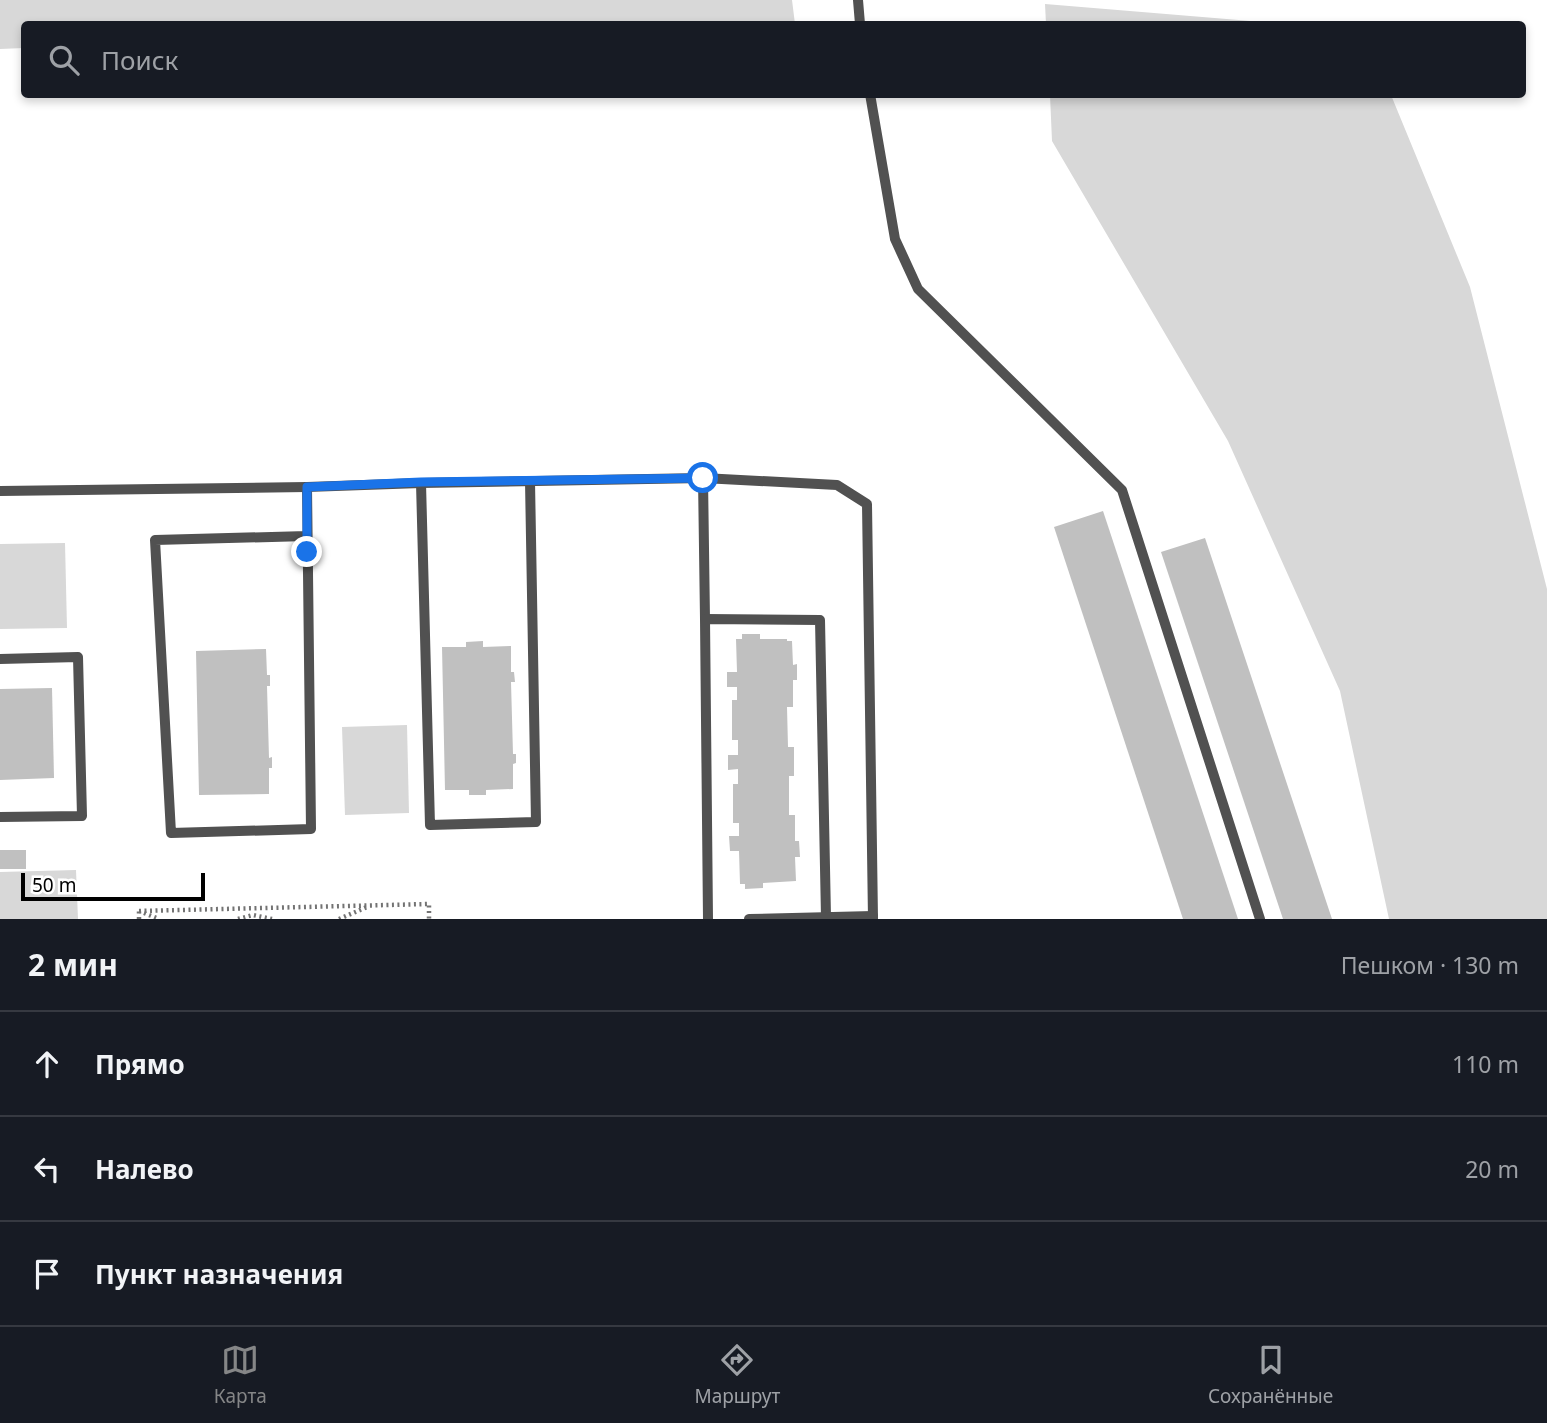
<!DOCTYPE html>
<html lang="ru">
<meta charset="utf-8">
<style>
:root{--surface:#171b24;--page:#20242c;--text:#f1f3f6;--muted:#9ea1a6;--line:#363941;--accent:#858687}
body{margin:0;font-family:"Noto Sans",sans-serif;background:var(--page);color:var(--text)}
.scale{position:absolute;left:21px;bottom:18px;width:184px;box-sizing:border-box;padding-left:7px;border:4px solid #000;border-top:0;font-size:19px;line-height:24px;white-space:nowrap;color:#000;-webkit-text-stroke:5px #fff;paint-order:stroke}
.stop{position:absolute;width:21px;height:21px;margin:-16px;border:5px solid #1a73e8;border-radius:50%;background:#fff}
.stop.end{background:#1a73e8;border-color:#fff;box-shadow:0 2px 7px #0008}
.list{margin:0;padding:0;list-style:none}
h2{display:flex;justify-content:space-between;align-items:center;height:91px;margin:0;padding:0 28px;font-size:30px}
h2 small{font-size:23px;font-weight:400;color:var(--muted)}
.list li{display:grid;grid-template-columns:46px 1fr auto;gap:21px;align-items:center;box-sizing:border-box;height:105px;padding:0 28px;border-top:2px solid var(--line)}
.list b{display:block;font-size:26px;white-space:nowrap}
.list em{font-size:23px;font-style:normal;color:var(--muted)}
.icon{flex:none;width:38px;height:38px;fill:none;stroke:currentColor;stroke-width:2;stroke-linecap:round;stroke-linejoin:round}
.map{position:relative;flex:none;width:1547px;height:919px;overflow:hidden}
.search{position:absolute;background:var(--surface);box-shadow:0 4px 10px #0003;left:21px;right:21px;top:21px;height:77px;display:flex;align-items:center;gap:18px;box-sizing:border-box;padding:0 24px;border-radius:7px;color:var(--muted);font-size:26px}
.sheet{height:406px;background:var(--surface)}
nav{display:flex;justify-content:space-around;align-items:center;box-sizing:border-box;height:98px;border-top:2px solid var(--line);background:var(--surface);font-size:19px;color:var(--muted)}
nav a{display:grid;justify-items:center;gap:4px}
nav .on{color:var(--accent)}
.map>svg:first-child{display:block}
</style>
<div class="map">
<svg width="1547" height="919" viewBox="0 0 1547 919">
<rect width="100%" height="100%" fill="#fff"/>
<g fill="#d8d8d8">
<path d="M 0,0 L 792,0 L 795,24 L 24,24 L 24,48 L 0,49 Z"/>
<path d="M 1045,4 L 1287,24 L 1046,24 Z"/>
<path d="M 1050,95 L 1391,95 L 1470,287 L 1547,589 L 1547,919 L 1389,919 L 1340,691 L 1228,441 L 1052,141 Z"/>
<path d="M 65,543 L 67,628 L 0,629 L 0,544 Z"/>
<path d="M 407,725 L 409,813 L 345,815 L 342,727 Z"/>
<path d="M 76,870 L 78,919 L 0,919 L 0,872 Z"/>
</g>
<g fill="#c0c0c0">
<path d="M 1103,511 L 1238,919 L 1183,919 L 1054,527 Z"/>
<path d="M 1205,538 L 1332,919 L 1283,919 L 1161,552 Z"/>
<path d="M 742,634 L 760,634 L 760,639 L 787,639 L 787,641 L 792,641 L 793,665 L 797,664 L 797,680 L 793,680 L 793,707 L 787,707 L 788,747 L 794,747 L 794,776 L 789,776 L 789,815 L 795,815 L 795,841 L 799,841 L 800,857 L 795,857 L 796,881 L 763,883 L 763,888 L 745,889 L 745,884 L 740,884 L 739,851 L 730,851 L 729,836 L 739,836 L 739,823 L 733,823 L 733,784 L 738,784 L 738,769 L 728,770 L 728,755 L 738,755 L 738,740 L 732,740 L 732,700 L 737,700 L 737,687 L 727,687 L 727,672 L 737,672 L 736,639 L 742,639 Z"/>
<path d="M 483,641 L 483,647 L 511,646 L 511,672 L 514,672 L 515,682 L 511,682 L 513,754 L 516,754 L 516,763 L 513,764 L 513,789 L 486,790 L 486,795 L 469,795 L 469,790 L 445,790 L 442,647 L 466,647 L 466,642 Z"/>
<path d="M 266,649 L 267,675 L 270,675 L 270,686 L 267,686 L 269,758 L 272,757 L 272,768 L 269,768 L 269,794 L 199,795 L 196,651 Z"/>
<path d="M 52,688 L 54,778 L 0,780 L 0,689 Z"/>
<rect x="0" y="850" width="26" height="19"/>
</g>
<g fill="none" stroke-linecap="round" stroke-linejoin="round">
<g stroke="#737373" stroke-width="4.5" stroke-dasharray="2 3.5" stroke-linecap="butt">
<path d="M 139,911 L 429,904 L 429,919"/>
<path d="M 144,913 L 159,919"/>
<path d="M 139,919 L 139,911"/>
<path d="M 238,919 L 253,915 L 272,919"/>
<path d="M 339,919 L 367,907"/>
</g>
<g stroke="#515151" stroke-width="10">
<path d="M 858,0 L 860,24"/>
<path d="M 870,94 L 895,239 L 918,289 L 1122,490 L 1260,919"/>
<path d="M 703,478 L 705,619"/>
<path d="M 421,483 L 430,825 L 536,822 L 530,481"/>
<path d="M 307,487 L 311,829 L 171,833 L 155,540 L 307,536"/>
<path d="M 0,491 L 307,487 L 421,483 L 703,478 L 837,485 L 867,504 L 873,919"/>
<path d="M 0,659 L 78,657 L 82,816 L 0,817"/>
<path d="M 708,919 L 705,619 L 820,620 L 826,917"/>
<path d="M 749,919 L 873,916"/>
</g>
</g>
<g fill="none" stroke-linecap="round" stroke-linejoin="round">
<path stroke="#1a73e8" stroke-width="9" d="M 307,552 L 307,487 L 421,482 L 703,478"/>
</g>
</svg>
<div class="scale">50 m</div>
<div class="stop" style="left:703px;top:478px"></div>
<div class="stop end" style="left:307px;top:552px"></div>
<div class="search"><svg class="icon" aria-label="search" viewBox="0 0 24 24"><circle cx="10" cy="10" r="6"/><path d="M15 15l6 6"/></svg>Поиск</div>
</div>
<section class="sheet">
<h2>2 мин<small>Пешком · 130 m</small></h2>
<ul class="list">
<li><svg class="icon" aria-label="ahead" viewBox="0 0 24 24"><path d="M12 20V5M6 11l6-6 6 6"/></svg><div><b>Прямо</b></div><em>110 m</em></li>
<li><svg class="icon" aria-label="left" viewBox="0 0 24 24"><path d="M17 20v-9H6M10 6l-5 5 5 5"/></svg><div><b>Налево</b></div><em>20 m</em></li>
<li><svg class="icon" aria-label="arrive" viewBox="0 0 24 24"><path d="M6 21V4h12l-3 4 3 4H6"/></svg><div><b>Пункт назначения</b></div></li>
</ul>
</section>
<nav>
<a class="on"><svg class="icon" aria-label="map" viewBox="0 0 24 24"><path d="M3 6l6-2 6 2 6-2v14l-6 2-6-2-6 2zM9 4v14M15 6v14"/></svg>Карта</a>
<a><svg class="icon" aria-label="directions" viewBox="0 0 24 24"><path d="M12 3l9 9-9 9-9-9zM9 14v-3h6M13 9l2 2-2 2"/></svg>Маршрут</a>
<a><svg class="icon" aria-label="saved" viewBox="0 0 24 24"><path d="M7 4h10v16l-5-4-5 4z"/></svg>Сохранённые</a>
</nav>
